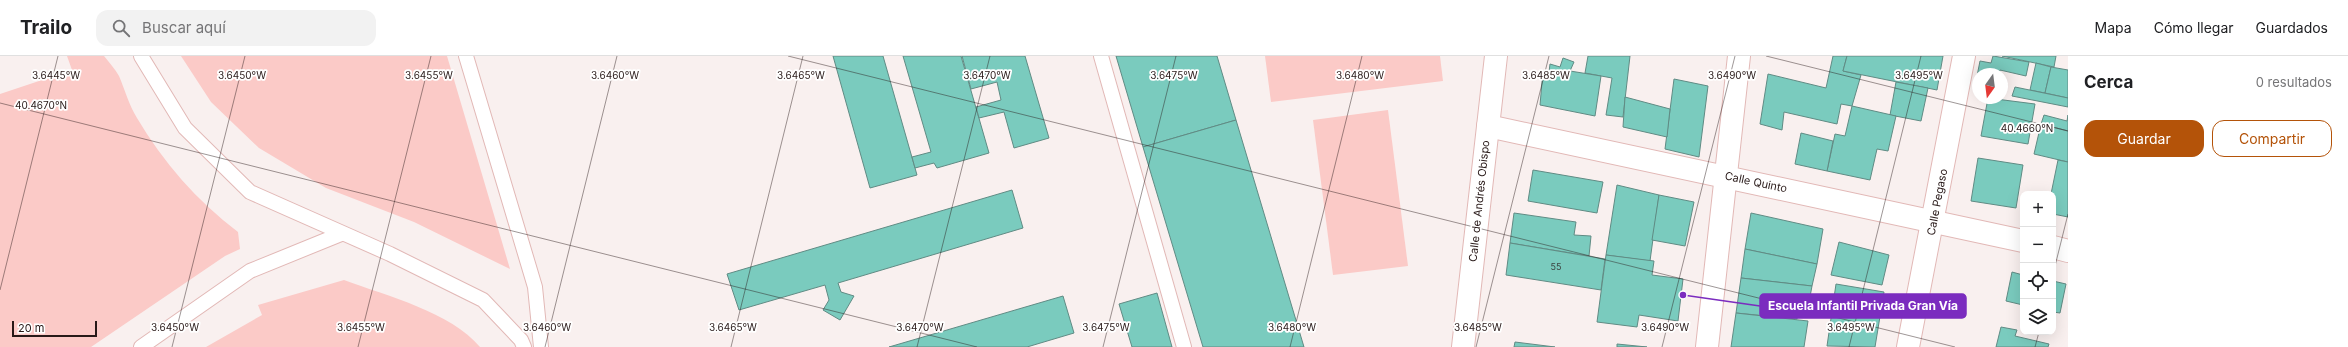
<!DOCTYPE html>
<html lang="es">
<meta charset="utf-8">
<style>
:root{--surface:#fff;--page:#f2f2f2;--text:#202124;--muted:#757577;--line:#e0e0e0;--accent:#b45309}
body{margin:0;font-family:Inter,sans-serif;background:var(--page);color:var(--text)}
.controls{position:absolute;right:12px;bottom:12px;display:grid;overflow:hidden;border-radius:8px;box-shadow:0 4px 16px #0002}
.controls button{width:36px;height:36px;display:grid;place-items:center;padding:0;border:0;border-bottom:1px solid var(--line);background:var(--surface);color:var(--text);font:20px sans-serif}
.compass{position:absolute;left:1972px;top:12px;width:36px;height:36px;border-radius:50%;background:var(--surface);box-shadow:0 4px 16px #0002;rotate:194deg}
.scale{position:absolute;left:12px;bottom:10px;width:85px;box-sizing:border-box;padding-left:4px;border:2px solid #281918;border-top:0;font-size:11px;line-height:14px;white-space:nowrap;color:#281918;-webkit-text-stroke:3px #fff;paint-order:stroke}
.list{margin:0;padding:0;list-style:none}
h2{display:flex;justify-content:space-between;align-items:center;height:52px;margin:0;padding:0 16px;font-size:17px}
h2 small{font-size:13px;font-weight:400;color:var(--muted)}
.actions{display:flex;gap:8px;padding:12px 16px}
.actions a{flex:1;padding:9px 0;border:1px solid var(--accent);border-radius:12px;text-align:center;font-size:14px;color:var(--accent)}
.actions .main{background:var(--accent);color:#fff}
.icon{flex:none;width:22px;height:22px;fill:none;stroke:currentColor;stroke-width:2;stroke-linecap:round;stroke-linejoin:round}
.map{position:relative;flex:none;width:2068px;height:291px;overflow:hidden}
header{display:flex;align-items:center;gap:24px;box-sizing:border-box;height:56px;padding:0 20px;background:var(--surface);border-bottom:1px solid var(--line)}
header strong{font-size:19px}
nav{display:flex;gap:22px;margin-inline-start:auto;font-size:14px}
.search{width:280px;height:36px;background:var(--page);display:flex;align-items:center;gap:10px;box-sizing:border-box;padding:0 14px;border-radius:12px;color:var(--muted);font-size:15px}
main{display:flex}
aside{flex:1;background:var(--surface)}
.map>svg:first-child{display:block}
</style>
<header>
<strong>Trailo</strong>
<div class="search"><svg class="icon" aria-label="search" viewBox="0 0 24 24"><circle cx="10" cy="10" r="6"/><path d="M15 15l6 6"/></svg>Buscar aquí</div>
<nav><a>Mapa</a><a>Cómo llegar</a><a>Guardados</a></nav>
</header>
<main>
<div class="map">
<svg width="2068" height="291" viewBox="0 0 2068 291">
<rect width="100%" height="100%" fill="#f9f0ef"/>
<g fill="#fbcac7">
<path d="M 67,0 L 104,0 C 109,6 115,13 119,20 C 125,34 129,49 137,62 C 163,106 197,145 238,176 L 240,193 L 225,200 L 91,291 L 0,291 L 0,38 L 72,14 Z"/>
<path d="M 181,0 L 447,0 L 510,213 L 414,166 L 326,132 L 259,92 L 211,46 Z"/>
<path d="M 1265,0 L 1440,0 L 1443,25 L 1271,46 Z"/>
<path d="M 1388,54 L 1408,210 L 1333,219 L 1313,64 Z"/>
<path d="M 344,224 C 387,240 451,256 480,291 L 206,291 L 262,259 L 258,249 Z"/>
</g>
<g fill="#7acbbe" stroke="#608b84">
<path d="M 833,0 L 883,0 L 917,119 L 870,132 Z"/>
<path d="M 903,0 L 961,0 L 989,97 L 937,112 L 934,107 L 915,112 L 912,101 L 931,96 Z"/>
<path d="M 962,0 L 1025,0 L 1049,82 L 1014,92 L 1004,56 L 979,62 L 976,51 L 1001,44 L 997,26 L 971,33 Z"/>
<path d="M 1116,0 L 1217,0 L 1236,64 L 1143,91 Z"/>
<path d="M 1588,0 L 1630,0 L 1623,61 L 1606,59 L 1612,22 L 1585,17 Z"/>
<path d="M 1833,0 L 1847,0 L 1843,15 L 1861,19 L 1852,50 L 1841,48 L 1837,68 L 1784,56 L 1782,74 L 1760,68 L 1768,18 L 1826,32 Z"/>
<path d="M 1847,0 L 1943,0 L 1937,34 L 1843,15 Z"/>
<path d="M 1993,0 L 2029,6 L 2026,20 L 2000,14 L 1999,18 L 1978,18 L 1977,20 L 1980,5 L 1991,7 Z"/>
<path d="M 2002,0 L 2056,0 L 2054,11 Z"/>
<path d="M 1563,2 L 1574,6 L 1570,15 L 1601,20 L 1595,60 L 1540,49 L 1543,15 L 1549,16 L 1550,8 L 1560,11 Z"/>
<path d="M 2036,7 L 2051,11 L 2045,37 L 2030,34 Z"/>
<path d="M 2051,11 L 2068,14 L 2068,42 L 2045,37 Z"/>
<path d="M 1674,23 L 1708,30 L 1699,101 L 1665,93 Z"/>
<path d="M 1896,26 L 1928,32 L 1921,65 L 1890,59 Z"/>
<path d="M 2015,31 L 2068,42 L 2068,51 L 2012,40 Z"/>
<path d="M 1625,41 L 1670,53 L 1667,81 L 1623,71 Z"/>
<path d="M 1988,42 L 2035,48 L 2028,88 L 1981,80 Z"/>
<path d="M 1852,50 L 1896,60 L 1888,95 L 1877,93 L 1870,124 L 1827,115 L 1835,78 L 1845,80 Z"/>
<path d="M 2044,59 L 2067,65 L 2068,59 L 2068,75 L 2041,68 Z"/>
<path d="M 1236,64 L 1304,291 L 1203,291 L 1143,91 Z"/>
<path d="M 2041,68 L 2068,75 L 2068,106 L 2034,98 Z"/>
<path d="M 1801,77 L 1833,85 L 1827,115 L 1795,108 Z"/>
<path d="M 1978,102 L 2023,109 L 2016,152 L 1971,145 Z"/>
<path d="M 2058,104 L 2068,106 L 2068,161 L 2053,158 L 2053,138 L 2051,138 Z"/>
<path d="M 1533,114 L 1603,126 L 1597,157 L 1528,145 Z"/>
<path d="M 1617,129 L 1659,139 L 1650,205 L 1606,199 Z"/>
<path d="M 1012,134 L 1023,172 L 838,227 L 841,236 L 854,240 L 840,264 L 823,254 L 829,244 L 825,229 L 739,254 L 727,218 Z"/>
<path d="M 1659,139 L 1694,146 L 1685,190 L 1652,184 Z"/>
<path d="M 1514,157 L 1576,166 L 1574,179 L 1591,180 L 1589,200 L 1510,187 Z"/>
<path d="M 1751,157 L 1823,173 L 1817,208 L 1745,193 Z"/>
<path d="M 1839,186 L 1889,199 L 1882,229 L 1831,219 Z"/>
<path d="M 1510,187 L 1605,203 L 1601,234 L 1506,219 Z"/>
<path d="M 1745,193 L 1817,208 L 1812,230 L 1741,222 Z"/>
<path d="M 1606,199 L 1654,205 L 1652,219 L 1683,223 L 1678,265 L 1639,259 L 1637,271 L 1597,266 Z"/>
<path d="M 2012,216 L 2023,219 L 2023,249 L 2006,245 Z"/>
<path d="M 1741,222 L 1812,230 L 1807,257 L 1798,255 L 1797,263 L 1736,257 Z"/>
<path d="M 2053,225 L 2066,228 L 2060,257 L 2053,256 Z"/>
<path d="M 1836,228 L 1884,236 L 1875,291 L 1827,290 Z"/>
<path d="M 1157,237 L 1172,291 L 1132,291 L 1119,248 Z"/>
<path d="M 1063,240 L 1074,277 L 1027,291 L 889,291 Z"/>
<path d="M 1736,257 L 1808,265 L 1804,291 L 1731,291 Z"/>
<path d="M 2001,271 L 2017,274 L 2015,280 L 2049,288 L 2048,291 L 1996,291 Z"/>
<path d="M 1515,286 L 1555,291 L 1514,291 Z"/>
<path d="M 1617,288 L 1647,291 L 1617,291 Z"/>
</g>
<g fill="none" stroke-linecap="round" stroke-linejoin="round">
<g stroke="#e2b8b6" stroke-width="16">
<g id="service">
<path d="M 141,0 L 185,72 L 250,136 L 390,198 L 483,244 L 521,284 L 524,291"/>
<path d="M 466,0 L 535,231 L 541,291"/>
<path d="M 1101,0 L 1184,291"/>
<path d="M 141,291 L 250,215 L 341,178"/>
</g>
</g>
<g stroke="#e2b8b6" stroke-width="24">
<g id="minor">
<path d="M 1488,70 L 2023,185"/>
<path d="M 2053,191 L 2068,195"/>
<path d="M 1463,291 L 1496,0"/>
<path d="M 1707,291 L 1739,0"/>
<path d="M 1908,291 L 1964,0"/>
</g>
</g>
<use href="#service" stroke="#fff" stroke-width="14"/>
<use href="#minor" stroke="#fff" stroke-width="22"/>
</g>
<path fill="none" stroke="#281918" stroke-width="1" stroke-opacity="0.45" d="M 788,0 L 1955,291M 1766,0 L 2068,75M 0,47 L 977,291M 2053,218 L 2068,158M 0,234 L 58,0M 172,291 L 245,0M 358,291 L 431,0M 545,291 L 617,0M 731,291 L 803,0M 917,291 L 990,0M 1103,291 L 1176,0M 1290,291 L 1362,0M 1476,291 L 1549,0M 1662,291 L 1735,0M 1849,291 L 1921,0M 2035,291 L 2039,276"/>
<g text-anchor="middle" stroke-width="3.5" stroke-linejoin="round" paint-order="stroke">
<g font-size="9" fill="#3c4642">
<text x="1556" y="214">55</text>
</g>
<g font-size="11" fill="#281918" stroke="#fff">
<text transform="translate(1756 126) rotate(12)" y="4">Calle Quinto</text>
<text transform="translate(1479 145) rotate(-84)" y="4">Calle de Andrés Obispo</text>
<text transform="translate(1937 146) rotate(-79)" y="4">Calle Pegaso</text>
</g>
</g>
<g font-size="10" text-anchor="middle" fill="#281918" stroke="#fff" stroke-width="3.5" stroke-linejoin="round" paint-order="stroke">
<text x="1546" y="23">3.6485°W</text>
<text x="1732" y="23">3.6490°W</text>
<text x="56" y="23">3.6445°W</text>
<text x="242" y="23">3.6450°W</text>
<text x="429" y="23">3.6455°W</text>
<text x="615" y="23">3.6460°W</text>
<text x="801" y="23">3.6465°W</text>
<text x="987" y="23">3.6470°W</text>
<text x="1174" y="23">3.6475°W</text>
<text x="1360" y="23">3.6480°W</text>
<text x="1919" y="23">3.6495°W</text>
<text x="41" y="53">40.4670°N</text>
<text x="2027" y="76">40.4660°N</text>
<text x="175" y="275">3.6450°W</text>
<text x="361" y="275">3.6455°W</text>
<text x="547" y="275">3.6460°W</text>
<text x="733" y="275">3.6465°W</text>
<text x="920" y="275">3.6470°W</text>
<text x="1106" y="275">3.6475°W</text>
<text x="1292" y="275">3.6480°W</text>
<text x="1478" y="275">3.6485°W</text>
<text x="1665" y="275">3.6490°W</text>
<text x="1851" y="275">3.6495°W</text>
</g>
<path fill="none" stroke="#7b2cbf" stroke-width="1.5" d="M1683 239L1760 250"/>
<circle fill="#7b2cbf" stroke="#fff" stroke-width="1.5" cx="1683" cy="239" r="4"/>
<rect fill="#7b2cbf" stroke="#7b2cbf" stroke-width="1.5" x="1760" y="238" width="206" height="24" rx="4"/>
<g font-size="12" text-anchor="middle" font-weight="bold" fill="#fff">
<text x="1863" y="254">Escuela Infantil Privada Gran Vía</text>
</g>
</svg>
<div class="controls">
<button>+</button>
<button>−</button>
<button><svg class="icon" aria-label="locate" viewBox="0 0 24 24"><circle cx="12" cy="12" r="6"/><path d="M12 2v4M12 18v4M2 12h4M18 12h4"/></svg></button>
<button><svg class="icon" aria-label="layers" viewBox="0 0 24 24"><path d="M12 4l9 5-9 5-9-5zM3 14l9 5 9-5"/></svg></button>
</div>
<svg class="compass" viewBox="-18 -18 36 36"><path d="M0-13l5 13h-10z" fill="#e53935"/><path d="M0 13l5-13h-10z" fill="#757577"/></svg>
<div class="scale">20 m</div>
</div>
<aside>
<h2>Cerca<small>0 resultados</small></h2>
<ul class="list">
</ul>
<div class="actions"><a class="main">Guardar</a><a>Compartir</a></div>
</aside>
</main>
